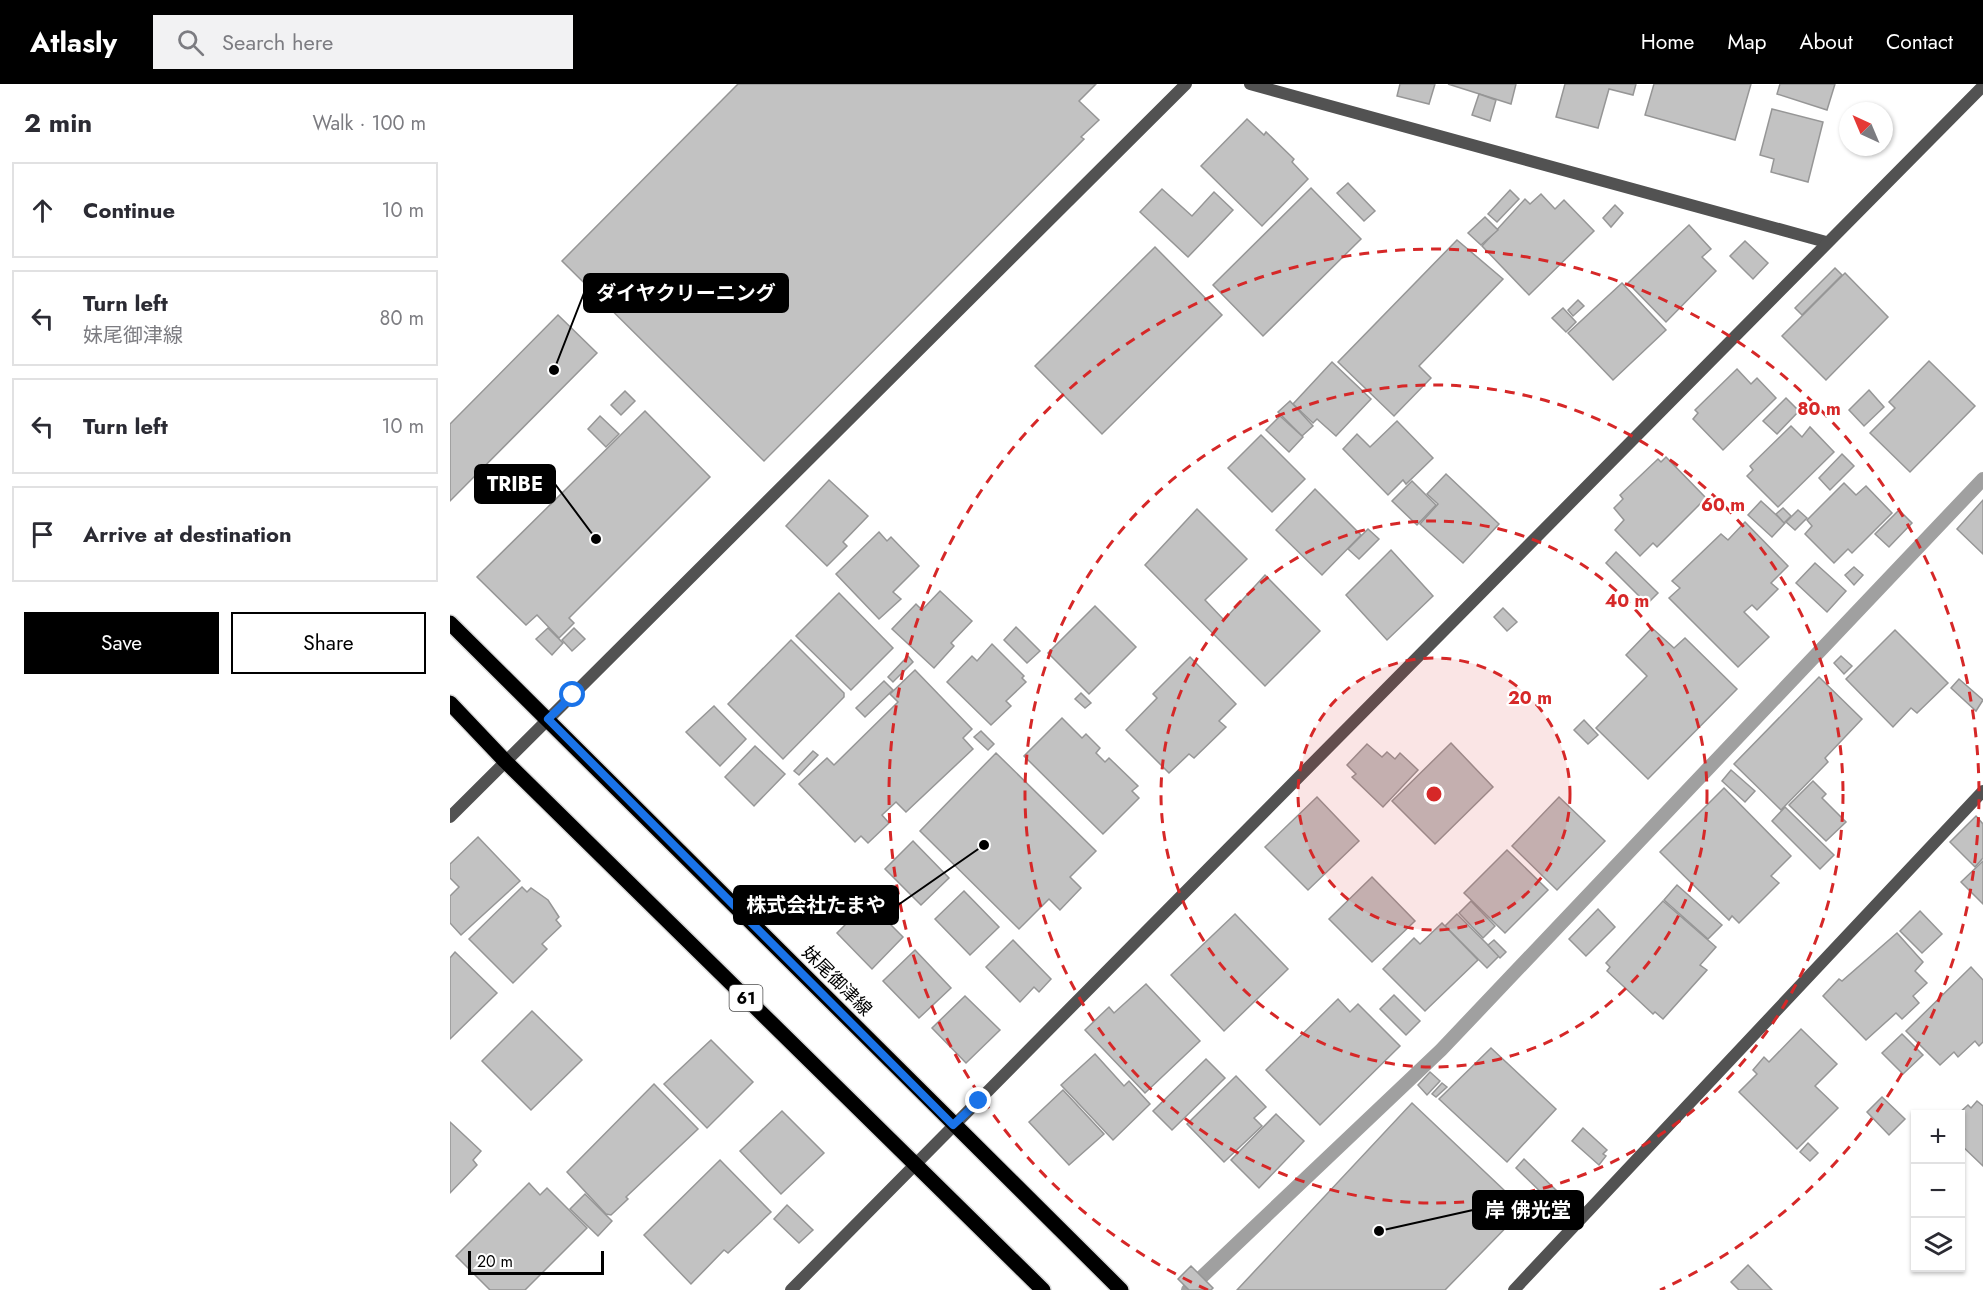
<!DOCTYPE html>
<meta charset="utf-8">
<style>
:root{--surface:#fff;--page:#f2f2f3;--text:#2b2b33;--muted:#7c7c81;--line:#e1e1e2;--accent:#000}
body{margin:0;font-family:Jost,"Noto Sans JP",sans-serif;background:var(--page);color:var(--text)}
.controls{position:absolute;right:18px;bottom:18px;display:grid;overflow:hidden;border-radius:0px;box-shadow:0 2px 4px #0004}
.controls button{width:54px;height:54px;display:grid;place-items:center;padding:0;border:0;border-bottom:2px solid var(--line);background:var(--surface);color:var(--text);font:30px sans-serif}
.compass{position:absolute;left:1389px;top:18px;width:54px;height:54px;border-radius:50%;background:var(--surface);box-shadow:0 2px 4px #0004;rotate:316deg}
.scale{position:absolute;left:18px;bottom:15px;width:136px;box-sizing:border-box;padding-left:6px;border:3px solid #000;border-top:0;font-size:16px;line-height:21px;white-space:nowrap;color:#000;-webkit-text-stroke:4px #fff;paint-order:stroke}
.stop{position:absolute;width:18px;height:18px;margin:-14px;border:4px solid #1a73e8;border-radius:50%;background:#fff}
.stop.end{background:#1a73e8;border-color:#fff;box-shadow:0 2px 6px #0008}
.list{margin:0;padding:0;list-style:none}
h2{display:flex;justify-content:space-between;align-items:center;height:78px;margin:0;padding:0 24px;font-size:26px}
h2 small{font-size:20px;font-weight:400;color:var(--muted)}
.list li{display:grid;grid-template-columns:39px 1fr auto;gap:18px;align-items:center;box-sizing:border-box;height:96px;margin:0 12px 12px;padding:0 12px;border:2px solid var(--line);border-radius:0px}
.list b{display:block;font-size:22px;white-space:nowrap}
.list p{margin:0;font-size:20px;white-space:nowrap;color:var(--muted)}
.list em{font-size:20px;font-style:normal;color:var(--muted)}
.actions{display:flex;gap:12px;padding:18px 24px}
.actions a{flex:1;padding:14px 0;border:2px solid var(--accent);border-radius:0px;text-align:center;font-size:21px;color:var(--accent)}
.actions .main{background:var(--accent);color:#fff}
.icon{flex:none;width:33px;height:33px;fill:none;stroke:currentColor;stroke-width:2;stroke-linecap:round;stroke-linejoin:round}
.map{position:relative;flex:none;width:1533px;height:1206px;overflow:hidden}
header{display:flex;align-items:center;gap:36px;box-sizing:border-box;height:84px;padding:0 30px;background:var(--accent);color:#fff}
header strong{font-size:28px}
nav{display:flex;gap:33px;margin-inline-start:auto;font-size:21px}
.search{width:420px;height:54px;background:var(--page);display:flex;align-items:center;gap:15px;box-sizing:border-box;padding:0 21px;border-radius:0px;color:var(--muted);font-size:22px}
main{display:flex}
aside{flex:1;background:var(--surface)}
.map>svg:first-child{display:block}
</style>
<header>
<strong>Atlasly</strong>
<div class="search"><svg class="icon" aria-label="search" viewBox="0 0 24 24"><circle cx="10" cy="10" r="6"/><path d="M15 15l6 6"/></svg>Search here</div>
<nav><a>Home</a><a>Map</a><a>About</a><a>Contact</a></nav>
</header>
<main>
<aside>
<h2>2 min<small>Walk · 100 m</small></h2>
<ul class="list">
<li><svg class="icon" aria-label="ahead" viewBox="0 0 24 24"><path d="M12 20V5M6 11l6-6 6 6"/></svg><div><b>Continue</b></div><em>10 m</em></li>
<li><svg class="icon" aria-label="left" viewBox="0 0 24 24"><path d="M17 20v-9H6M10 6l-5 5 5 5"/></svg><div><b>Turn left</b><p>妹尾御津線</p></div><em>80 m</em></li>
<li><svg class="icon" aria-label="left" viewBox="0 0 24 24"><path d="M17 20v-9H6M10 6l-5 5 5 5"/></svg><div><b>Turn left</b></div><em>10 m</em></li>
<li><svg class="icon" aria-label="arrive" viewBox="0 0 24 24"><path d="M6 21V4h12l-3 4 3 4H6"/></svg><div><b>Arrive at destination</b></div></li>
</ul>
<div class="actions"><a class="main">Save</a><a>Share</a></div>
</aside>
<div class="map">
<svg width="1533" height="1206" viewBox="0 0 1533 1206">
<rect width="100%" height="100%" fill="#fff"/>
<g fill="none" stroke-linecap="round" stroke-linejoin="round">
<path stroke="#a0a0a0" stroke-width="14" d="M 738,1206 L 991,966 L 1533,395"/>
</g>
<g fill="#c2c2c2" stroke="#969696" stroke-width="1.5">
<path d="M 288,0 L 646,0 L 629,17 L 649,36 L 631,53 L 634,55 L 314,377 L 112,177 Z"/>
<path d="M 950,0 L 985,0 L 979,20 L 947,12 Z"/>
<path d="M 998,0 L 1066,0 L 1061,20 Z"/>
<path d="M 1115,0 L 1186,0 L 1183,11 L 1159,5 L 1148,44 L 1106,33 Z"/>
<path d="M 1204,0 L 1301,0 L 1285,56 L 1195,31 Z"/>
<path d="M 1330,0 L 1385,0 L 1377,26 L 1327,10 Z"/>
<path d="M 1029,10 L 1046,16 L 1040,37 L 1022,31 Z"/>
<path d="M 1322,25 L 1373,38 L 1358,98 L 1321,88 L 1324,75 L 1310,71 Z"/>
<path d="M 797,35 L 814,51 L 816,48 L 844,75 L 842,78 L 858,95 L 812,142 L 751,82 Z"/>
<path d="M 898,99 L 925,127 L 914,137 L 887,109 Z"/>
<path d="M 861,104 L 911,155 L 813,252 L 763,201 Z"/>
<path d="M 712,105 L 742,132 L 764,108 L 783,126 L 738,173 L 690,128 Z"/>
<path d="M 1060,106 L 1069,115 L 1047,138 L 1038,130 Z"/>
<path d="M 1091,110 L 1105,125 L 1114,116 L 1144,147 L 1079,211 L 1032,162 L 1075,115 L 1080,120 Z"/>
<path d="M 1165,121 L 1173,129 L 1161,143 L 1153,134 Z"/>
<path d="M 1035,133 L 1048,146 L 1031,161 L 1018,149 Z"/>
<path d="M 1239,141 L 1261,165 L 1252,173 L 1266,187 L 1216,238 L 1178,199 Z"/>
<path d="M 1007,156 L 1053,195 L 969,282 L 981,294 L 944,332 L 888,278 Z"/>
<path d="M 1295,157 L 1318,179 L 1303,195 L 1280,172 Z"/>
<path d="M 705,163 L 772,231 L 652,350 L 585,282 Z"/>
<path d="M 1385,184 L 1392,191 L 1352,231 L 1345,224 Z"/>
<path d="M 1395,189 L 1438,233 L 1376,296 L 1332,252 Z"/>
<path d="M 1172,199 L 1216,246 L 1163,296 L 1118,249 Z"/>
<path d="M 1128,216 L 1134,222 L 1123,232 L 1118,226 Z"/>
<path d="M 1113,224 L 1126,238 L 1116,248 L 1102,234 Z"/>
<path d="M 108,231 L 147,269 L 0,417 L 0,340 Z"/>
<path d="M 1479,277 L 1525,322 L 1460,388 L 1420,349 L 1445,324 L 1439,318 Z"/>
<path d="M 882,278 L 921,315 L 886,352 L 867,335 L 863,339 L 843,320 Z"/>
<path d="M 1287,285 L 1301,300 L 1307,294 L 1326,314 L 1273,366 L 1243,335 L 1248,329 L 1245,326 Z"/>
<path d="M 1419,306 L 1434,323 L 1414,342 L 1399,326 Z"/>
<path d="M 175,307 L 185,317 L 171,331 L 161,321 Z"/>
<path d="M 1336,314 L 1349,327 L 1327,350 L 1313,337 Z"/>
<path d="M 840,317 L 863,342 L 852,352 L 828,328 Z"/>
<path d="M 195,327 L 260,393 L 119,534 L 124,539 L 109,554 L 87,531 L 76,541 L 27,493 Z"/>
<path d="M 150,332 L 169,350 L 156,363 L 138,345 Z"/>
<path d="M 830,332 L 853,353 L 839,368 L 816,346 Z"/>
<path d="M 947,337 L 983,374 L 956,400 L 953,396 L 938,411 L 893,365 L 907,350 L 920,363 Z"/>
<path d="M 1341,342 L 1352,353 L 1360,343 L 1384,368 L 1328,423 L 1297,392 L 1303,386 L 1300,382 Z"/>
<path d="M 811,351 L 855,395 L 822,428 L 778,384 Z"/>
<path d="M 1392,370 L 1404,382 L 1380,406 L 1369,394 Z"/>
<path d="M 1216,373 L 1256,414 L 1207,463 L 1203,459 L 1190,472 L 1165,446 L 1174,436 L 1164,424 L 1173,415 L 1170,411 L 1208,375 L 1211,378 Z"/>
<path d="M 996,390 L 1049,440 L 1013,479 L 970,440 L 988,420 L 977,410 Z"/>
<path d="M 379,396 L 418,432 L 393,458 L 397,462 L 377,482 L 336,442 Z"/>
<path d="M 962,397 L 986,421 L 967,441 L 942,417 Z"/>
<path d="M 1394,399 L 1406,411 L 1416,402 L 1442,429 L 1402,469 L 1398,465 L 1384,479 L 1355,450 L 1362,442 L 1357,436 Z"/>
<path d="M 865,405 L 911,451 L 872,491 L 826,446 Z"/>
<path d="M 1533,416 L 1533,470 L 1507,445 Z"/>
<path d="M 1311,417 L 1335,439 L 1322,453 L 1298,431 Z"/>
<path d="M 1333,424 L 1341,432 L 1334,439 L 1326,430 Z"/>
<path d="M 747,425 L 797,475 L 755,516 L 774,536 L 815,491 L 870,547 L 815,602 L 695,481 Z"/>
<path d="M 1348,426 L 1357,434 L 1345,446 L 1336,438 Z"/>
<path d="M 1449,426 L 1462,439 L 1439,463 L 1425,450 Z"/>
<path d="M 1295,438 L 1338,482 L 1321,499 L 1328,505 L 1307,526 L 1302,521 L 1294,528 L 1319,553 L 1288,583 L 1219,514 L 1230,504 L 1222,497 L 1271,450 L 1278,456 Z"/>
<path d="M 918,445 L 929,455 L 909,475 L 898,465 Z"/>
<path d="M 429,448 L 437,457 L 441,453 L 469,482 L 443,508 L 451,515 L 429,535 L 386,490 Z"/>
<path d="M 941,466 L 983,512 L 937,556 L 896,511 Z"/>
<path d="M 1166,468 L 1208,509 L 1197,520 L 1156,479 Z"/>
<path d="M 1365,479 L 1396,507 L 1377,528 L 1346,499 Z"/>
<path d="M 1404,483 L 1413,491 L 1404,501 L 1395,491 Z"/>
<path d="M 490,507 L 522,537 L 501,559 L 504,562 L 484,584 L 442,545 L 466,520 L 472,526 Z"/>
<path d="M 389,509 L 443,564 L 401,606 L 346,552 Z"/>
<path d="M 645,522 L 686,563 L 639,610 L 598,569 Z"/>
<path d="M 1053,524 L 1067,538 L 1057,547 L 1044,533 Z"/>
<path d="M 566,543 L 590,567 L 577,579 L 554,556 Z"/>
<path d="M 98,544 L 113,559 L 102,571 L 86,555 Z"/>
<path d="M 124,544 L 135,555 L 122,567 L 112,556 Z"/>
<path d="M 1202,544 L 1224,564 L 1235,554 L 1287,605 L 1198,695 L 1146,644 L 1197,592 L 1176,571 Z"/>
<path d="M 1445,546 L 1498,599 L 1467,629 L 1461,624 L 1443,643 L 1396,595 Z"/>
<path d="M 341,556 L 394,609 L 394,613 L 333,675 L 278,620 Z"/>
<path d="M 542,560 L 574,592 L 572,594 L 576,598 L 556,617 L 561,622 L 541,641 L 497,598 L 522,572 L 527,577 Z"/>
<path d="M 458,572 L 463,578 L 443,598 L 438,593 Z"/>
<path d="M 1391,572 L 1402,582 L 1394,590 L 1384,579 Z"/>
<path d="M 740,573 L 786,620 L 769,637 L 776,643 L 744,674 L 739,670 L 719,689 L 676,646 L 707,614 L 703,610 Z"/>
<path d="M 465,586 L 522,645 L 513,654 L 523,665 L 456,728 L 446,718 L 432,731 L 439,739 L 418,759 L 411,752 L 405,758 L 349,700 L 377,674 L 384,681 L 448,618 L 440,610 Z"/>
<path d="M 1369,593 L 1412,635 L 1375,674 L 1378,678 L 1331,726 L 1284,680 Z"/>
<path d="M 1509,595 L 1533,616 L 1526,627 L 1501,604 Z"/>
<path d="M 434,597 L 443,606 L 415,633 L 406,624 Z"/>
<path d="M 631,609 L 641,619 L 635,624 L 625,615 Z"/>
<path d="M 264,622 L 296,655 L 270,682 L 236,648 Z"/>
<path d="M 612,634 L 632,654 L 636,650 L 650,664 L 646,669 L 655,678 L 659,674 L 688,702 L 682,707 L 689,714 L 653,750 L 574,672 Z"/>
<path d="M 1134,636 L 1148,651 L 1138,660 L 1124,646 Z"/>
<path d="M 531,647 L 544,660 L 538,666 L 524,653 Z"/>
<path d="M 1001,659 L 1043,703 L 985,760 L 942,717 Z"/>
<path d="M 917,660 L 932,673 L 937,668 L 945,675 L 950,669 L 968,686 L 933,723 L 902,693 L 906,690 L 897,681 Z"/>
<path d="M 305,662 L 335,690 L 304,722 L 275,693 Z"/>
<path d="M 363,667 L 368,671 L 349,691 L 344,687 Z"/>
<path d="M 546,669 L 646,767 L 620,793 L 631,804 L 610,826 L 599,815 L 569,845 L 470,747 Z"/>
<path d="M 1281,686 L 1305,707 L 1295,718 L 1272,697 Z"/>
<path d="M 1363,697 L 1376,710 L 1372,714 L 1396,738 L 1376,757 L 1339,721 Z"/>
<path d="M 1274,704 L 1341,772 L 1321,792 L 1329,799 L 1289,839 L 1282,832 L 1279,836 L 1210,768 Z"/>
<path d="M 867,713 L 909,757 L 858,806 L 815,763 Z"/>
<path d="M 1109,713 L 1155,757 L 1107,806 L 1062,762 Z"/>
<path d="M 1335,723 L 1384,771 L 1370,785 L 1322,737 Z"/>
<path d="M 1526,732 L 1533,740 L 1533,774 L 1525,783 L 1500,758 Z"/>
<path d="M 28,753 L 70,797 L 11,851 L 0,839 L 0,812 L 9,803 L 0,794 L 0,780 Z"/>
<path d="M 463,757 L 499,794 L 471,821 L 435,785 Z"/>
<path d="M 1057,766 L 1098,806 L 1055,849 L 1014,809 Z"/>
<path d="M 1533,777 L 1533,820 L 1511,798 Z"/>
<path d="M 922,793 L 965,837 L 922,878 L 879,835 Z"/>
<path d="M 1227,801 L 1272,841 L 1258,855 L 1214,816 Z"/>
<path d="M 72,803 L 77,808 L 81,804 L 98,816 L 109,833 L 106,836 L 111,842 L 92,860 L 97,865 L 63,899 L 19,855 Z"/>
<path d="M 514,807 L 549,843 L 520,871 L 485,835 Z"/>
<path d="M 1021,817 L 1045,842 L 1033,854 L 1009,829 Z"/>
<path d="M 1213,817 L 1266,863 L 1250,881 L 1257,886 L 1213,935 L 1205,928 L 1203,930 L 1157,887 L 1160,883 L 1156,879 Z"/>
<path d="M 418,818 L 453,853 L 422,885 L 387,849 Z"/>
<path d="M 1148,825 L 1165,843 L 1136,872 L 1119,855 Z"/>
<path d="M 1470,827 L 1492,850 L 1472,869 L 1450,847 Z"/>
<path d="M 785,830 L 838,885 L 774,947 L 721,891 Z"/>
<path d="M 1007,830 L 1049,872 L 1037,884 L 995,842 Z"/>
<path d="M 992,839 L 1028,876 L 975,927 L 933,885 L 964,854 L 970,860 Z"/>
<path d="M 1447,849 L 1473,878 L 1465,887 L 1477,899 L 1463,912 L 1469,919 L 1452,935 L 1446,929 L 1416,956 L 1373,912 L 1389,895 L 1392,897 Z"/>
<path d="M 563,856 L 601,895 L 589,908 L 584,903 L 570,918 L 536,883 Z"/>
<path d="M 1044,856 L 1056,868 L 1050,874 L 1038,861 Z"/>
<path d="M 465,866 L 501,904 L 469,934 L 433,897 Z"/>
<path d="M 5,868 L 47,909 L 0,955 L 0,874 Z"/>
<path d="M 1521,883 L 1533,896 L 1533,958 L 1529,962 L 1525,957 L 1508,973 L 1504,968 L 1490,981 L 1456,947 Z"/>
<path d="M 696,900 L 750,957 L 695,1009 L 635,946 L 659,923 L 664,929 Z"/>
<path d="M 944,911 L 970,937 L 956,951 L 930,925 Z"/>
<path d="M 515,912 L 550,946 L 516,979 L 482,944 Z"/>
<path d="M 888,915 L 900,928 L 908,920 L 950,962 L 870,1041 L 816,986 Z"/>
<path d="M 82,927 L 132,976 L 81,1026 L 32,977 Z"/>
<path d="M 1351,945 L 1387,980 L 1365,1002 L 1388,1024 L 1347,1065 L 1289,1008 L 1307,990 L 1303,986 L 1314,973 L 1319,978 Z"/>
<path d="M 1452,950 L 1473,971 L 1453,990 L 1432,969 Z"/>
<path d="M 261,956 L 303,998 L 257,1044 L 214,1000 Z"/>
<path d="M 1041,964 L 1106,1025 L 1057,1078 L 989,1015 Z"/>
<path d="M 645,970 L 674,1002 L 679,997 L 700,1020 L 663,1056 L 611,1001 Z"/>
<path d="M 756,975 L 775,994 L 722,1046 L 703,1027 Z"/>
<path d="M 980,988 L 990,997 L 977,1011 L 968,1001 Z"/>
<path d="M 786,992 L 816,1023 L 804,1034 L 812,1042 L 774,1078 L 737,1040 Z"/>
<path d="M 992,999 L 997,1003 L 986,1013 L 982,1010 Z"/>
<path d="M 204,1000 L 248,1045 L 176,1113 L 178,1115 L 161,1131 L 156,1130 L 117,1088 Z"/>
<path d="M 613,1006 L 654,1050 L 619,1081 L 579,1038 Z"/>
<path d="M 1432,1013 L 1455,1035 L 1439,1051 L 1417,1028 Z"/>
<path d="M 1527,1017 L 1533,1022 L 1533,1082 L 1510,1060 L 1512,1043 L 1508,1030 L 1518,1021 L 1521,1024 Z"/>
<path d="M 962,1019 L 1074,1125 L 995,1206 L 787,1206 Z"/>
<path d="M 332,1027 L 374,1069 L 331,1110 L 290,1067 Z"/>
<path d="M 826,1030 L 854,1057 L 809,1104 L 781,1076 Z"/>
<path d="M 0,1038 L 31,1067 L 23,1076 L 27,1081 L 0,1109 Z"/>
<path d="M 1133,1044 L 1157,1066 L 1153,1070 L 1156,1072 L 1149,1081 L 1122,1057 Z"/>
<path d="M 1358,1059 L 1368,1069 L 1360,1077 L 1350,1068 Z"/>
<path d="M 1074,1075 L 1108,1108 L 1099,1116 L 1066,1084 Z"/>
<path d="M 270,1076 L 321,1128 L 278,1169 L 274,1166 L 241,1200 L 194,1151 Z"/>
<path d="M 79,1099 L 90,1111 L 97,1104 L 137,1144 L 75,1206 L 40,1206 L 6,1172 Z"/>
<path d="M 135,1110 L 162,1137 L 148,1152 L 120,1125 Z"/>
<path d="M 337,1121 L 363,1146 L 349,1159 L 324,1135 Z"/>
<path d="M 1298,1181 L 1322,1206 L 1289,1206 L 1281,1198 Z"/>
<path d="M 741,1182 L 763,1204 L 761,1206 L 739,1206 L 728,1195 Z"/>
</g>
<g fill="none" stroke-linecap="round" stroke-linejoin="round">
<g stroke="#dbdbdb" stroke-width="18">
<g id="primary">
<path d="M 0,539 L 671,1206"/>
<path d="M 0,619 L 55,677 L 593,1206"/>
</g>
</g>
<g stroke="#525252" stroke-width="12">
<path d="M 800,0 L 1376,158"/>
<path d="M 0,733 L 736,0"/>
<path d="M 341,1206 L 1533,2"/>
<path d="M 1064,1206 L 1533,707"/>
</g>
<use href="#primary" stroke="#000" stroke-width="15"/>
</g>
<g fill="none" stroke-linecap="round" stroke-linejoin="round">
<path stroke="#1a73e8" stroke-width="8" d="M 123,611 L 98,635 L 503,1041 L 529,1017"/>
</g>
<circle cx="984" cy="710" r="136" fill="#d62828" fill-opacity=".12"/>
<g fill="none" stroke="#d62828" stroke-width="3" stroke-dasharray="10 8">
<circle cx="984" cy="710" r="136"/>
<circle cx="984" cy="710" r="273"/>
<circle cx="984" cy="710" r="409"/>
<path d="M758 1206A545 545 0 1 1 1210 1206"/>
</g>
<g text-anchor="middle" stroke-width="4.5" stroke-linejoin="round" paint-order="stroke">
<rect fill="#fff" stroke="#4c4c4c" stroke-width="1.5" x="279.5" y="901" width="33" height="26" rx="4.5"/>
<g font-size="16" font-weight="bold" fill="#000">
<text x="296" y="920">61</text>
</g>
<g font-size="18" fill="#000" stroke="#fff">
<text transform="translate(387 897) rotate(45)" y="6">妹尾御津線</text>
</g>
</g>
<circle cx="984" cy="710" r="9" fill="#d62828" stroke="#fff" stroke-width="3"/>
<g font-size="18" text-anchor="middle" font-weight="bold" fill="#d62828" stroke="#fff" stroke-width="4.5" stroke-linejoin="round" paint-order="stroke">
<text x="1369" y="331">80 m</text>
<text x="1273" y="427">60 m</text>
<text x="1177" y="523">40 m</text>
<text x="1080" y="620">20 m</text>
</g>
<path fill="none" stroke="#000" stroke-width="2" d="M104 286L134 209M146 455L105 400M534 761L448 821M929 1147L1023 1126"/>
<g fill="#000" stroke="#fff" stroke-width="2">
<circle cx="104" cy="286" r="6"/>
<circle cx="146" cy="455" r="6"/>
<circle cx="534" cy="761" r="6"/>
<circle cx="929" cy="1147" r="6"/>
</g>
<g fill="#000" stroke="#000" stroke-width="2">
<rect x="134" y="190" width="204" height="38" rx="6"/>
<rect x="25" y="381" width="80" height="38" rx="6"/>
<rect x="284" y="802" width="164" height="38" rx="6"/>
<rect x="1023" y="1107" width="110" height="38" rx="6"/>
</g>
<g font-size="20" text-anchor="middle" font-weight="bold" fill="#fff">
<text x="236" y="216">ダイヤクリーニング</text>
<text x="65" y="407">TRIBE</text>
<text x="366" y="828">株式会社たまや</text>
<text x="1078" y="1133">岸 佛光堂</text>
</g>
</svg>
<div class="controls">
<button>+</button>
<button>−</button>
<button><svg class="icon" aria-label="layers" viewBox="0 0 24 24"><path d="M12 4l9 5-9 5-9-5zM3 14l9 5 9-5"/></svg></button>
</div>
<svg class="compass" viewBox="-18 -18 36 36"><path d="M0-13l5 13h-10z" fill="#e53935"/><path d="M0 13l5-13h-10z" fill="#7c7c81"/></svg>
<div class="scale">20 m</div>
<div class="stop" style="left:123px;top:611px"></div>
<div class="stop end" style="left:529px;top:1017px"></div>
</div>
</main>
